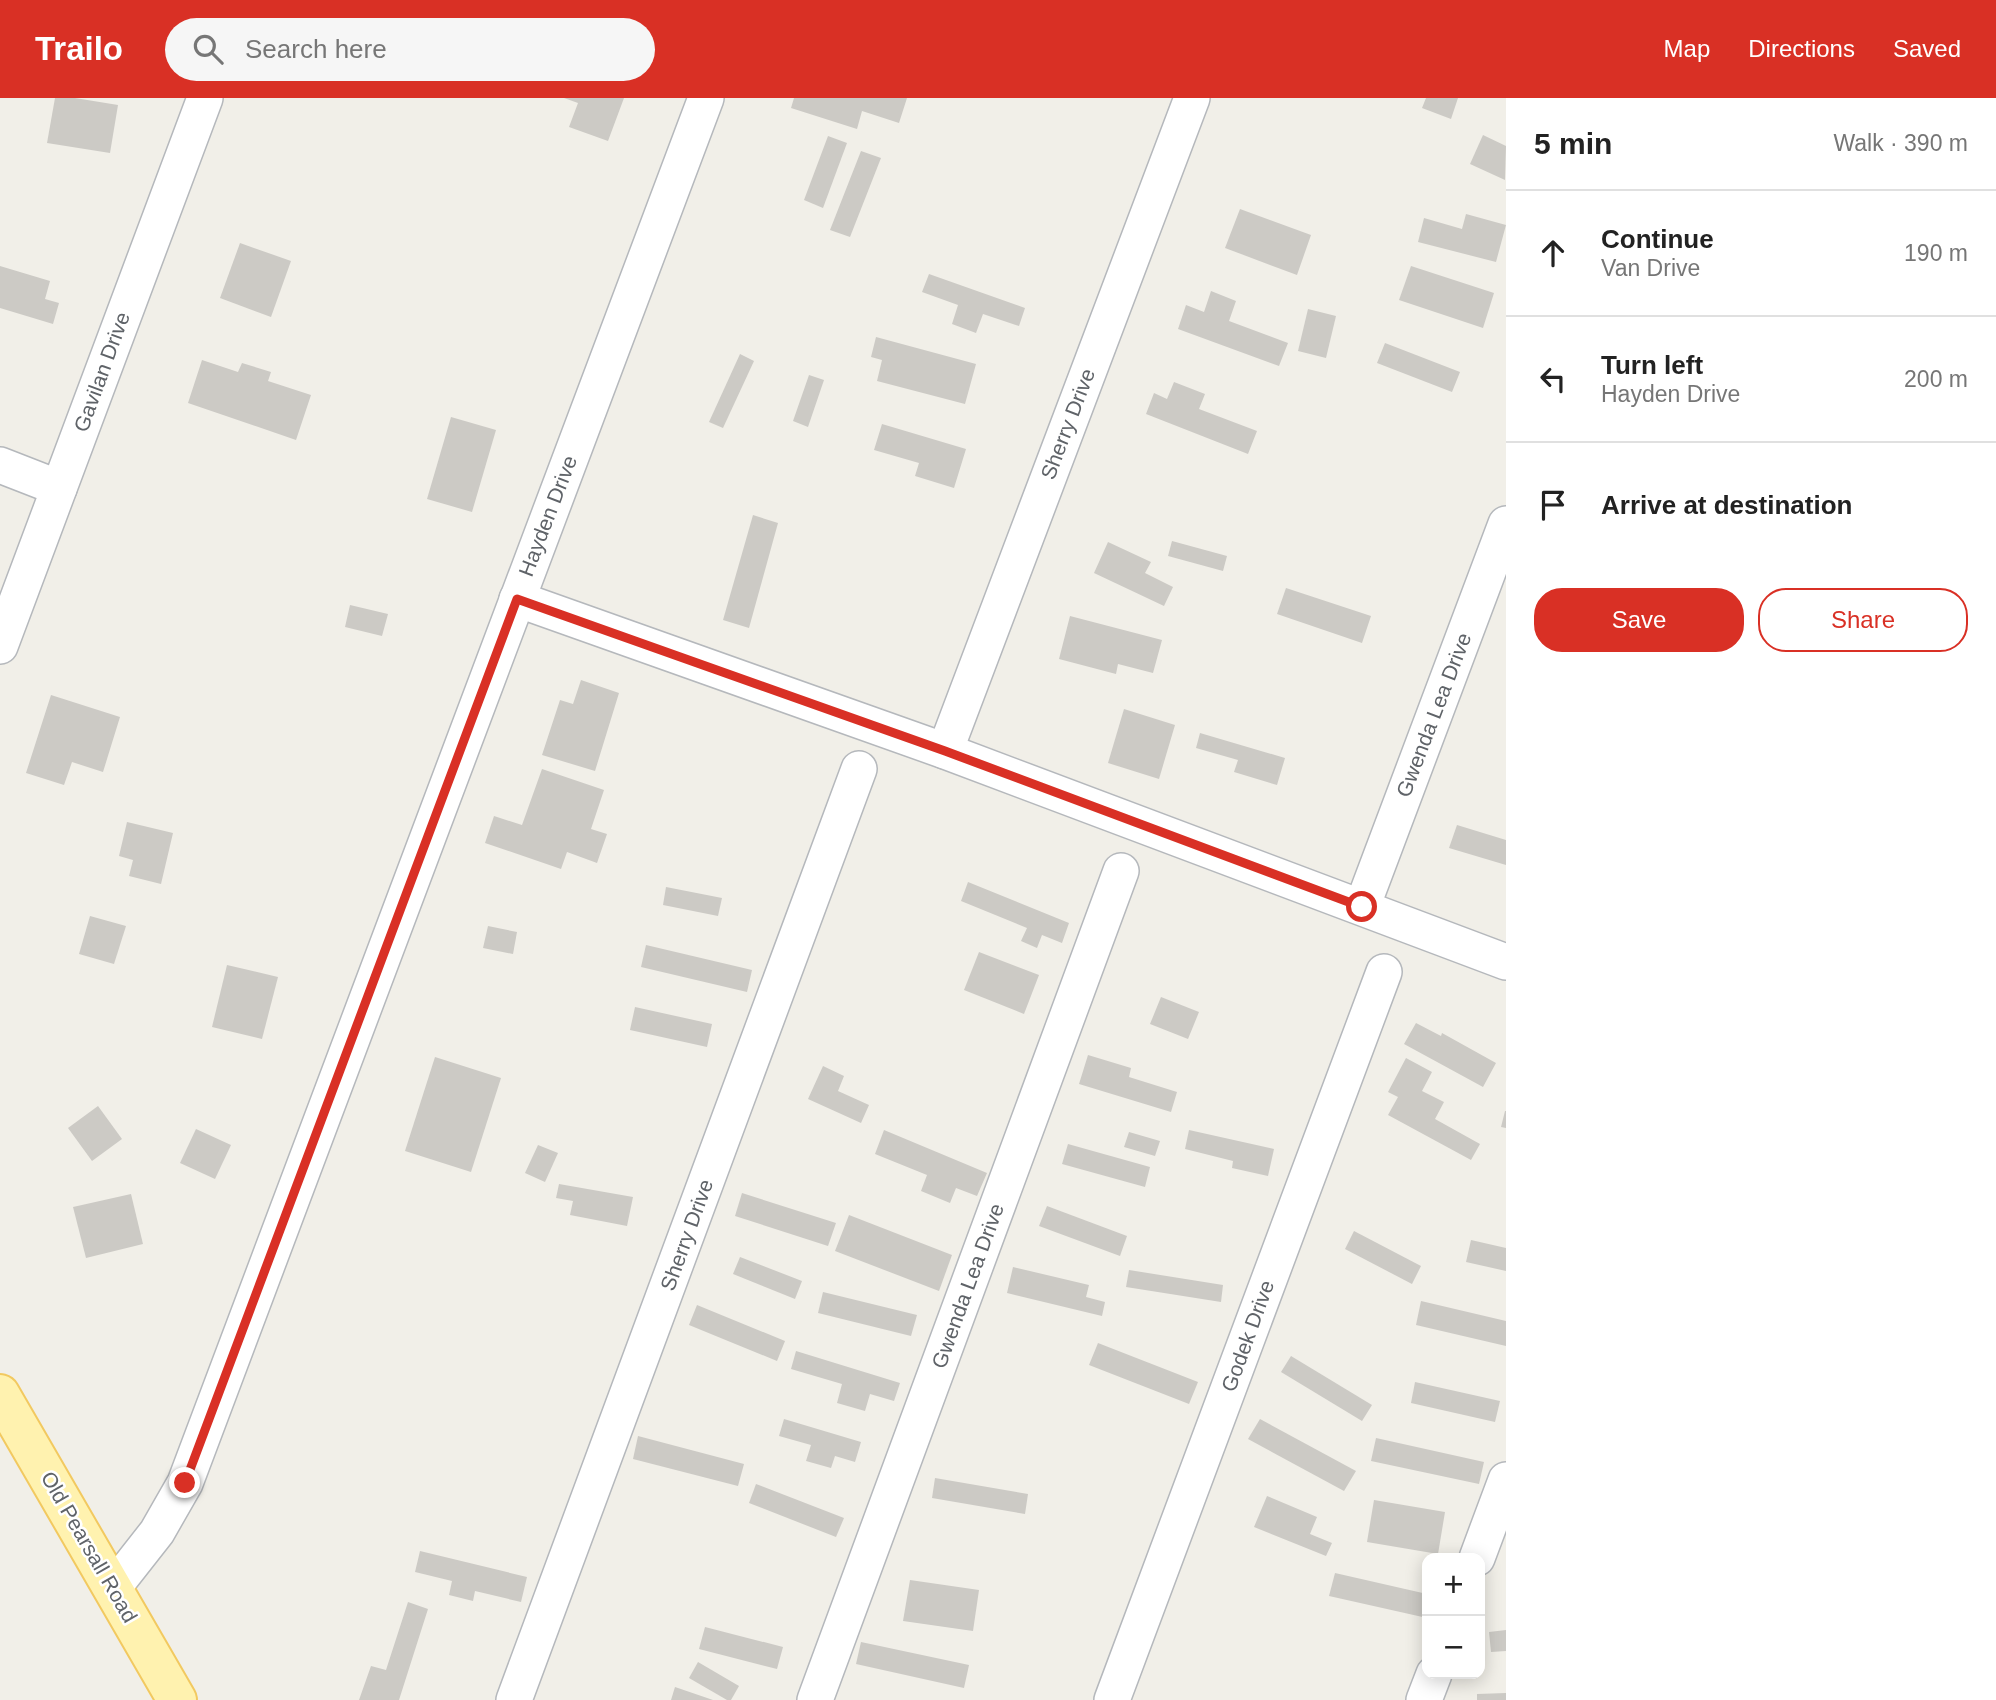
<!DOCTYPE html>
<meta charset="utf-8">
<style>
:root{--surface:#fff;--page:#f6f6f6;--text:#222;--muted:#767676;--line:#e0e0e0;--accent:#d93025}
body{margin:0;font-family:Arial,sans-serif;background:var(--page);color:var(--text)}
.controls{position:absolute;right:21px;bottom:21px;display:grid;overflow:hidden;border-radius:14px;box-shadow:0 4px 18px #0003}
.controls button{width:63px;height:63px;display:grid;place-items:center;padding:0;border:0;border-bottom:2px solid var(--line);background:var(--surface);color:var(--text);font:35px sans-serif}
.stop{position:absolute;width:21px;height:21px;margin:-16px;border:5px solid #d93025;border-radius:50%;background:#fff}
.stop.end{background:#d93025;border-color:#fff;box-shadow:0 2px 7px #0008}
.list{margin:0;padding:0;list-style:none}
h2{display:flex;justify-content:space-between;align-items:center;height:91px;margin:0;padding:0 28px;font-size:30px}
h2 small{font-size:23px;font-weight:400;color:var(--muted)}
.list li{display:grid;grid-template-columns:46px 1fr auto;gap:21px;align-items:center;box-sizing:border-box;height:126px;padding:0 28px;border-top:2px solid var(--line)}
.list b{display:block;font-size:26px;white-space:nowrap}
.list p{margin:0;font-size:23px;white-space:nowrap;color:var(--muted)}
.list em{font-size:23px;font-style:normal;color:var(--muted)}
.actions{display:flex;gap:14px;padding:21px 28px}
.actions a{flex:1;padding:16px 0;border:2px solid var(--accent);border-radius:28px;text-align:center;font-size:24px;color:var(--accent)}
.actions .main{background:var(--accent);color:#fff}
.icon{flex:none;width:38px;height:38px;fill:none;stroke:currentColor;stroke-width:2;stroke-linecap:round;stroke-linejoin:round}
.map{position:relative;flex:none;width:1506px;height:1602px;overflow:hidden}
header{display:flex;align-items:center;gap:42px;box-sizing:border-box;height:98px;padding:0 35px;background:var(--accent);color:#fff}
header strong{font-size:33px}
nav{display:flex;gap:38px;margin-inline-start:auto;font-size:24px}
.search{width:490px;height:63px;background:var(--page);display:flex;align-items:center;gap:18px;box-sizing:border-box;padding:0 24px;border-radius:38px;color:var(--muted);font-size:26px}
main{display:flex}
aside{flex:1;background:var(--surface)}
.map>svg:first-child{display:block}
</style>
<header>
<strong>Trailo</strong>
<div class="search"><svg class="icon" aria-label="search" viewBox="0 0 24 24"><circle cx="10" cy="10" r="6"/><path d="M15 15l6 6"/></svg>Search here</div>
<nav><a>Map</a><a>Directions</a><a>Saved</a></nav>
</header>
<main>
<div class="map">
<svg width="1506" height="1602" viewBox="0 0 1506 1602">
<rect width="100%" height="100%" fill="#f1efe8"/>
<g fill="#cccac5">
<path d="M 55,0 L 75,0 L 118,7 L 110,55 L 47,45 Z"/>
<path d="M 564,0 L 624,0 L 608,43 L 569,29 L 578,5 Z"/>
<path d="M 794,0 L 907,0 L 899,25 L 862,13 L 857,31 L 791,10 Z"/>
<path d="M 1426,0 L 1458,0 L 1451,21 L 1422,10 Z"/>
<path d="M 1483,37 L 1506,48 L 1505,82 L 1470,66 Z"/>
<path d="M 828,38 L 847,45 L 823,110 L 804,102 Z"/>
<path d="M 861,53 L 881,60 L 850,139 L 830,132 Z"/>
<path d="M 1240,111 L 1311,137 L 1297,177 L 1225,150 Z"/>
<path d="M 1466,116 L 1506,127 L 1496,164 L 1418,144 L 1424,120 L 1462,131 Z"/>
<path d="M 240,145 L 291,163 L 271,219 L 220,200 Z"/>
<path d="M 0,168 L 50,183 L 45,201 L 59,205 L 53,226 L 0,210 Z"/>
<path d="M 1411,168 L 1494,195 L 1483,230 L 1399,202 Z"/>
<path d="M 929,176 L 1025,210 L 1019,228 L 983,216 L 976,235 L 952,226 L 958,207 L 922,194 Z"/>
<path d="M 1211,193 L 1236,203 L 1229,223 L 1288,245 L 1279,268 L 1178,231 L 1186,207 L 1204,214 Z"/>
<path d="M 1308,211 L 1336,218 L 1326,260 L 1298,253 Z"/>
<path d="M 876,239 L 976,266 L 965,306 L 877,283 L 882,262 L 871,259 Z"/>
<path d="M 1385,245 L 1460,274 L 1452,294 L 1377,265 Z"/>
<path d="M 740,256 L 754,263 L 723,330 L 709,324 Z"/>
<path d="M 202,262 L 238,274 L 242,265 L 271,274 L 268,283 L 311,297 L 296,342 L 188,305 Z"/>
<path d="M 809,277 L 824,282 L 808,329 L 793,323 Z"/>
<path d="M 1174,284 L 1205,296 L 1199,311 L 1257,333 L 1248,356 L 1146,316 L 1154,295 L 1167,301 Z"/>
<path d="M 451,319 L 496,332 L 472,414 L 427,401 Z"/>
<path d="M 882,326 L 966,351 L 954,390 L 915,378 L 919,365 L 874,352 Z"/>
<path d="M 753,417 L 778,425 L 749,530 L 723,522 Z"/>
<path d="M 1172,443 L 1227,458 L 1223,473 L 1168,458 Z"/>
<path d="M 1108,444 L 1151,464 L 1145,475 L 1173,489 L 1164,508 L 1094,475 Z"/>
<path d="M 1286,490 L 1371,518 L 1362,545 L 1277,516 Z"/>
<path d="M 350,507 L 388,516 L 382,538 L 345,529 Z"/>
<path d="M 1070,518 L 1162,542 L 1153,575 L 1118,566 L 1116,576 L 1059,561 Z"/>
<path d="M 581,582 L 619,595 L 595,673 L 542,657 L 560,602 L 573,606 Z"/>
<path d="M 51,597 L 120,619 L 103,674 L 72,664 L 64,687 L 26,675 Z"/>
<path d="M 1124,611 L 1175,627 L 1159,681 L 1108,665 Z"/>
<path d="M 1200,635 L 1285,660 L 1277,687 L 1234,674 L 1238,662 L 1196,650 Z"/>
<path d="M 542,671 L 604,692 L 591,731 L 607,736 L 597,765 L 567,754 L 561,771 L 485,745 L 494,718 L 522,727 Z"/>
<path d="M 127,724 L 173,735 L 161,786 L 129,778 L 133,762 L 119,758 Z"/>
<path d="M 1457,727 L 1506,742 L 1506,767 L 1449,750 Z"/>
<path d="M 968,784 L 1069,825 L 1062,845 L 1042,837 L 1037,850 L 1021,843 L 1027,830 L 961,803 Z"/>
<path d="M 666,789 L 722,800 L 718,818 L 663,807 Z"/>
<path d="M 90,818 L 126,828 L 114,866 L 79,856 Z"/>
<path d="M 488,828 L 517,834 L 513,856 L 483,850 Z"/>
<path d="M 646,847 L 752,872 L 747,894 L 641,869 Z"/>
<path d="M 979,854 L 1039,877 L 1024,916 L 964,892 Z"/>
<path d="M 227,867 L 278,879 L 262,941 L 212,929 Z"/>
<path d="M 1161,899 L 1199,914 L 1188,941 L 1150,926 Z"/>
<path d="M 635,909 L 712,926 L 707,949 L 630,932 Z"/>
<path d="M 1416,925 L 1441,938 L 1442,935 L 1496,965 L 1483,989 L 1404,946 Z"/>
<path d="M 1088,957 L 1131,970 L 1129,979 L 1177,994 L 1171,1014 L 1079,986 Z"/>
<path d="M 435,959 L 501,980 L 471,1074 L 405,1053 Z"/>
<path d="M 1406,960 L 1432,974 L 1422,993 L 1444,1004 L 1435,1021 L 1480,1046 L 1471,1062 L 1388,1017 L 1398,999 L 1388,994 Z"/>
<path d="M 823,968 L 844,978 L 838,993 L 869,1007 L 861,1025 L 808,1001 Z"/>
<path d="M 98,1008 L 122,1041 L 92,1063 L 68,1030 Z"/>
<path d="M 1505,1013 L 1506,1013 L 1506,1030 L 1501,1029 Z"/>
<path d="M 196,1031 L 231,1047 L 215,1081 L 180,1065 Z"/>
<path d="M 884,1032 L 987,1075 L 977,1098 L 956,1090 L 950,1105 L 921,1093 L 927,1077 L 875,1056 Z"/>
<path d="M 1189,1032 L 1274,1051 L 1268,1078 L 1232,1070 L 1233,1063 L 1185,1051 Z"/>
<path d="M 1129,1034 L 1160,1043 L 1155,1058 L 1124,1049 Z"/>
<path d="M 1068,1046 L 1150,1069 L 1145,1089 L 1062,1066 Z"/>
<path d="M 538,1047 L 558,1055 L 545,1084 L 525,1075 Z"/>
<path d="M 559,1086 L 633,1099 L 627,1128 L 570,1117 L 573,1103 L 556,1100 Z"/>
<path d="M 742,1095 L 836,1125 L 828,1148 L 735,1118 Z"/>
<path d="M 131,1096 L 143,1146 L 86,1160 L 73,1109 Z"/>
<path d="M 1047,1108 L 1127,1138 L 1120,1158 L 1039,1128 Z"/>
<path d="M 849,1117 L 952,1157 L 939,1193 L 835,1153 Z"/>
<path d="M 1354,1133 L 1421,1168 L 1412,1186 L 1345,1151 Z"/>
<path d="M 1471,1142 L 1506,1150 L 1506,1173 L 1466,1164 Z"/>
<path d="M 740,1159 L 802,1183 L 795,1201 L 733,1176 Z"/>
<path d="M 1013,1169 L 1089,1187 L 1086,1199 L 1105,1204 L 1102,1218 L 1007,1195 Z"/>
<path d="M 1129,1172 L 1223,1187 L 1221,1204 L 1126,1189 Z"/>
<path d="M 823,1194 L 917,1217 L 911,1238 L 818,1215 Z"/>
<path d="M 1421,1203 L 1506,1223 L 1506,1248 L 1416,1227 Z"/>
<path d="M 697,1207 L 785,1243 L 777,1263 L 689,1227 Z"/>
<path d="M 1098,1245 L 1198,1284 L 1189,1306 L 1089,1267 Z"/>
<path d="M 796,1253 L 900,1285 L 894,1303 L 870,1296 L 865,1313 L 837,1305 L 842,1286 L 791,1271 Z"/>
<path d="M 1291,1258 L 1372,1307 L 1362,1323 L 1281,1274 Z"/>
<path d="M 1415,1284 L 1500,1303 L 1495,1324 L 1411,1305 Z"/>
<path d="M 784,1321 L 861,1344 L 855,1364 L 835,1358 L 831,1370 L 806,1363 L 811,1347 L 779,1338 Z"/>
<path d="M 1260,1321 L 1356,1373 L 1344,1393 L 1248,1341 Z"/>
<path d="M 638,1338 L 744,1366 L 738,1388 L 633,1361 Z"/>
<path d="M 1376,1340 L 1484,1364 L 1479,1386 L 1371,1363 Z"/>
<path d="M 935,1380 L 1028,1396 L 1025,1416 L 932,1400 Z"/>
<path d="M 756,1386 L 844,1420 L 836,1439 L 749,1405 Z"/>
<path d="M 1267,1398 L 1317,1419 L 1310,1436 L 1332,1445 L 1326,1458 L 1254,1429 Z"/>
<path d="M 1374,1402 L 1445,1414 L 1438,1456 L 1367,1444 Z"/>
<path d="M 420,1453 L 527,1479 L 521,1504 L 475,1493 L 473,1503 L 449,1497 L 452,1483 L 415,1474 Z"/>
<path d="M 1335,1475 L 1427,1496 L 1427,1520 L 1329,1498 Z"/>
<path d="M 910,1482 L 979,1492 L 973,1533 L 903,1523 Z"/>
<path d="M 408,1504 L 428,1511 L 399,1602 L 359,1602 L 371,1568 L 386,1572 Z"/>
<path d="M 705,1529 L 783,1549 L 777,1571 L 699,1551 Z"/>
<path d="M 1506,1532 L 1506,1553 L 1491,1554 L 1489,1534 Z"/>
<path d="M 861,1544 L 969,1567 L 964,1590 L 856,1566 Z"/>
<path d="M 698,1564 L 739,1588 L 731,1602 L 727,1602 L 689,1580 Z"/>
<path d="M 675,1589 L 713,1602 L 671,1602 Z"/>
<path d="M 1506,1595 L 1506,1602 L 1477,1602 L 1477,1596 Z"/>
</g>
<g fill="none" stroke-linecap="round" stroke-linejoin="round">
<g stroke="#b5b8bc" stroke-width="38">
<g id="minor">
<path d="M 0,367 L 59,390"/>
<path d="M 517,501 L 945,653 L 1506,864"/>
<path d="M 0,548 L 205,0"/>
<path d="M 945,653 L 1192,0"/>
<path d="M 1362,809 L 1506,426"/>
<path d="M 1477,1460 L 1506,1382"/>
<path d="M 113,1490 L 157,1434 L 185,1385 L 706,0"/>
<path d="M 514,1602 L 859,671"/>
<path d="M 815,1602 L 1121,773"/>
<path d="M 1112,1602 L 1384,874"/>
<path d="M 1424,1602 L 1434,1576"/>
</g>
</g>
<g stroke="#f2c960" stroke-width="42">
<path id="major" d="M 0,1296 L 177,1602"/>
</g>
<use href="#minor" stroke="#fff" stroke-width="35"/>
<use href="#major" stroke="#fff2af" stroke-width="38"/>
</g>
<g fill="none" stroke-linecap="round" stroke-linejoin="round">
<path stroke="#d93025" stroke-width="9" d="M 185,1385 L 517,501 L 945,653 L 1362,809"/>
</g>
<g text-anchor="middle" stroke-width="5" stroke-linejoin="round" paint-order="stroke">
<g font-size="21" fill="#5f6368" stroke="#fff">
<text transform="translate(102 274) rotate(-70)" y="7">Gavilan Drive</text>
<text transform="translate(1068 326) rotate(-69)" y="7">Sherry Drive</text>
<text transform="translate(548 418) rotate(-69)" y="7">Hayden Drive</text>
<text transform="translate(1434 617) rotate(-69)" y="7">Gwenda Lea Drive</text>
<text transform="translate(687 1137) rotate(-70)" y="7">Sherry Drive</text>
<text transform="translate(968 1188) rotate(-70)" y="7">Gwenda Lea Drive</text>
<text transform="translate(1248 1238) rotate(-70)" y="7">Godek Drive</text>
<text transform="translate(89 1449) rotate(60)" y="7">Old Pearsall Road</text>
</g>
</g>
</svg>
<div class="controls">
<button>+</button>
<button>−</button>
</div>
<div class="stop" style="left:1362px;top:809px"></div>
<div class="stop end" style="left:185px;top:1385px"></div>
</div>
<aside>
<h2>5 min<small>Walk · 390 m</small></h2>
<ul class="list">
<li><svg class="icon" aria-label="ahead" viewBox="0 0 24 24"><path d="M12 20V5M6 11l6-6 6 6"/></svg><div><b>Continue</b><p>Van Drive</p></div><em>190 m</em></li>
<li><svg class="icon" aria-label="left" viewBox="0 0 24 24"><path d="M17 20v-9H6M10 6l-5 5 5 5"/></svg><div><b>Turn left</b><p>Hayden Drive</p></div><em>200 m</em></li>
<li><svg class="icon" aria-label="arrive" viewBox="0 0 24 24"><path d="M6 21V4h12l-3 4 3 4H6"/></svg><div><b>Arrive at destination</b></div></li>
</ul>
<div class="actions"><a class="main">Save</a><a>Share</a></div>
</aside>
</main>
